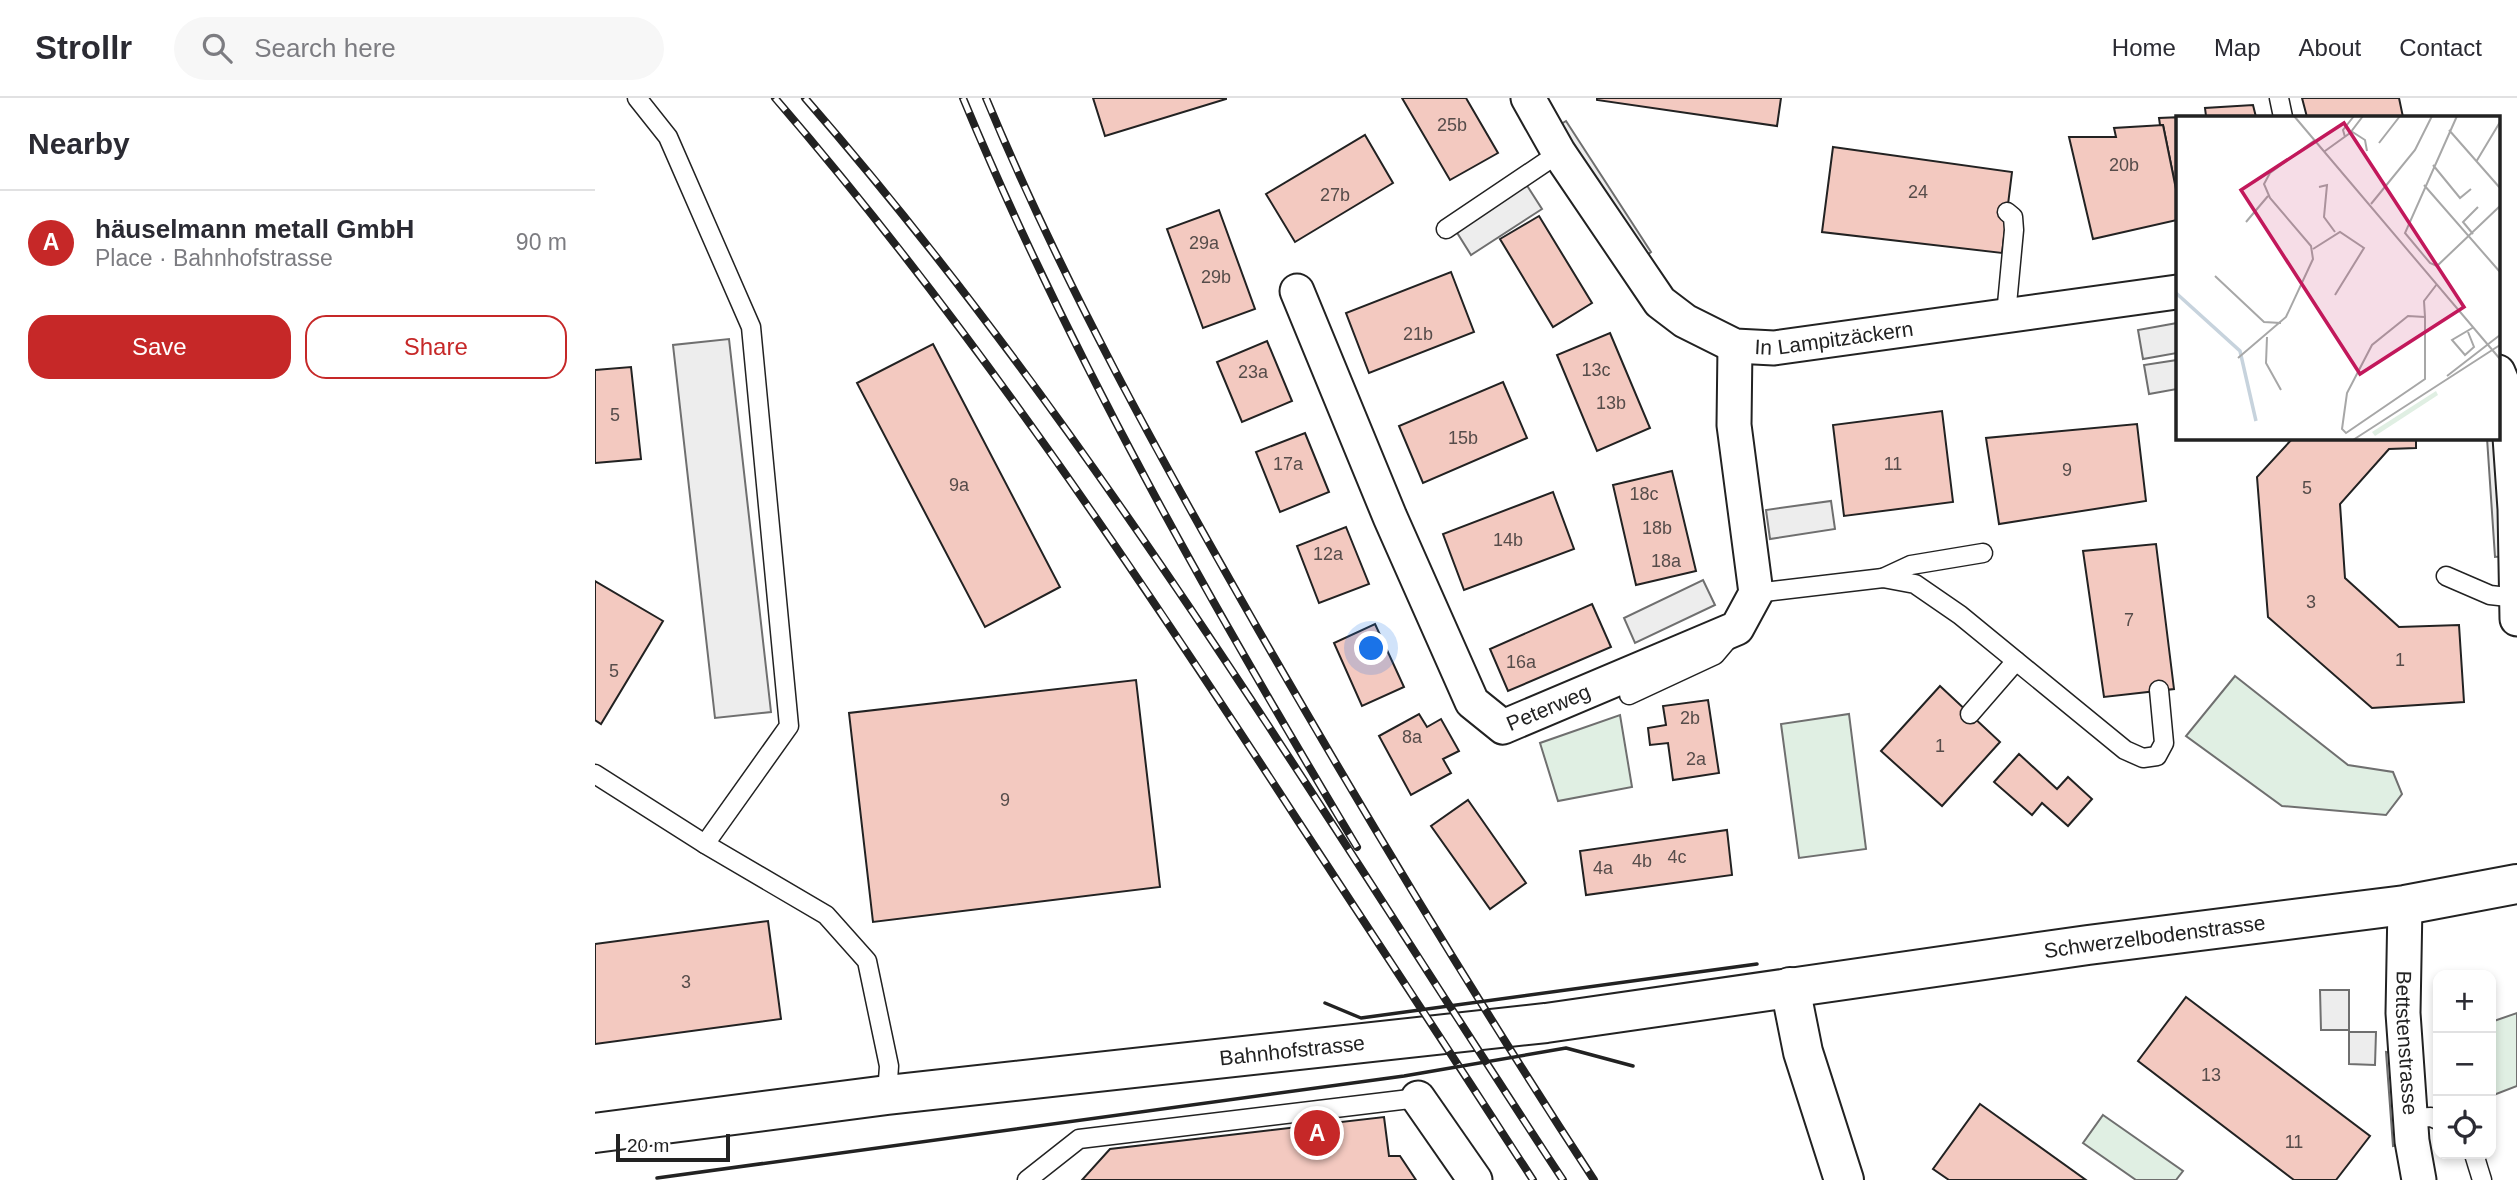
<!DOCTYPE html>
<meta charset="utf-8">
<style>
:root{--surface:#fff;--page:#f7f7f7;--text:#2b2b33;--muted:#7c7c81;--line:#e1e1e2;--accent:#c62828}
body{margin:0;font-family:Arial,sans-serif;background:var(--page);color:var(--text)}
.controls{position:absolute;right:21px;bottom:21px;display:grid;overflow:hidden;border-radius:14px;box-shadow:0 4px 10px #0003}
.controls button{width:63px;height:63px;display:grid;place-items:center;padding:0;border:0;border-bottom:2px solid var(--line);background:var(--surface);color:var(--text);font:35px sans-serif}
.scale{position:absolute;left:21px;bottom:18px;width:114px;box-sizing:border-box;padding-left:7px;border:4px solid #222;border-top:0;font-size:19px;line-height:24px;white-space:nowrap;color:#222;-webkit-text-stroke:5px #fff;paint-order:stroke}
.you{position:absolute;left:777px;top:551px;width:24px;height:24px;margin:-18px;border:5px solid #fff;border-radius:50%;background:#1a73e8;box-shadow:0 0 0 10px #1a73e833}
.badge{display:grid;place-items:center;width:46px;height:46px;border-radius:50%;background:var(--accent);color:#fff;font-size:23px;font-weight:700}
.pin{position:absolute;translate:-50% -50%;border:4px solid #fff;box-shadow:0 2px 7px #0006}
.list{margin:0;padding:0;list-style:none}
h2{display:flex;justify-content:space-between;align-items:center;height:91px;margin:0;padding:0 28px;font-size:30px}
h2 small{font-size:23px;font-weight:400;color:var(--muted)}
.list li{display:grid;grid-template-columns:46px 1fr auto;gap:21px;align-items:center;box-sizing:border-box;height:105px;padding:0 28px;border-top:2px solid var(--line)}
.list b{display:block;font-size:26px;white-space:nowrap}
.list p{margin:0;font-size:23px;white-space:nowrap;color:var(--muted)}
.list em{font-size:23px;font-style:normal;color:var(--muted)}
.actions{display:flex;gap:14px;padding:21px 28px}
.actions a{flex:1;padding:16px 0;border:2px solid var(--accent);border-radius:21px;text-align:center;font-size:24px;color:var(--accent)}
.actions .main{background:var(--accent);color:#fff}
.icon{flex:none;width:38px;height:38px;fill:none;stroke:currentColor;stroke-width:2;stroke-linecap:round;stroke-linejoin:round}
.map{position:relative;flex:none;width:1922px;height:1082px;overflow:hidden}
header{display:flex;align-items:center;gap:42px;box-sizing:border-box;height:98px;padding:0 35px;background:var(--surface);border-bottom:2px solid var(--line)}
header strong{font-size:33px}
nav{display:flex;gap:38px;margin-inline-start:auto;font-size:24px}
.search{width:490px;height:63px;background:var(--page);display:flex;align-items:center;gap:18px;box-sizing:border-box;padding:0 24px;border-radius:38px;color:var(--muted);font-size:26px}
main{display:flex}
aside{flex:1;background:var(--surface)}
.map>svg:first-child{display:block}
</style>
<header>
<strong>Strollr</strong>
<div class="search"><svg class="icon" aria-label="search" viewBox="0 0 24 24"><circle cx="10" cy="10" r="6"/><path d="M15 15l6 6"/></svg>Search here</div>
<nav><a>Home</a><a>Map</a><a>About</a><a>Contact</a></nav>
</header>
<main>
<aside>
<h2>Nearby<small></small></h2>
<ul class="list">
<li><span class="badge">A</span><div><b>häuselmann metall GmbH</b><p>Place · Bahnhofstrasse</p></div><em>90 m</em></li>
</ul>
<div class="actions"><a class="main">Save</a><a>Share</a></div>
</aside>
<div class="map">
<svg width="1922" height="1082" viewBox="0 0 1922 1082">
<rect width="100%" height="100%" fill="#fff"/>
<g fill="#e0efe3" stroke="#6f6f6f" stroke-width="2">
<path d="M 1640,578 L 1753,667 L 1798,674 L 1807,696 L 1791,717 L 1687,708 L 1591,638 Z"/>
<path d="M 1254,616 L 1271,751 L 1204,760 L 1186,626 Z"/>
<path d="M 1025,617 L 1037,689 L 963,703 L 945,645 Z"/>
<path d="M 1922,915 L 1922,988 L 1896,998 L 1896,924 Z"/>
<path d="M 1508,1017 L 1588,1073 L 1581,1082 L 1541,1082 L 1488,1045 Z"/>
</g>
<g fill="#ededed" stroke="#6f6f6f" stroke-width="2">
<path d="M 971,23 L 1056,154 L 1047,161 L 961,29 Z"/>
<path d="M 931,86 L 947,111 L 876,157 L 861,133 Z"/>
<path d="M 1582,225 L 1582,255 L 1548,261 L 1543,232 Z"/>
<path d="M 134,241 L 176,614 L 120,620 L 78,247 Z"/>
<path d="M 1582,262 L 1582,291 L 1554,296 L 1549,267 Z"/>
<path d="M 1892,340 L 1903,340 L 1910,458 L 1900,459 Z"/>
<path d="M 1236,403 L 1240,431 L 1175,441 L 1171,412 Z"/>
<path d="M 1108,482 L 1120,507 L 1040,545 L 1029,520 Z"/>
<path d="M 1725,892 L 1754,892 L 1754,932 L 1726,932 Z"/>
<path d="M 1754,934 L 1781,934 L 1780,967 L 1754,966 Z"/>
<path d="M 1791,954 L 1800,955 L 1808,1046 L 1798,1048 Z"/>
</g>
<g fill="#f3c9c0" stroke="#222" stroke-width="2">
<path d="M 498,0 L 631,0 L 631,1 L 510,38 Z"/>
<path d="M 807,0 L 871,0 L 903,55 L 855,82 Z"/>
<path d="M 1002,0 L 1186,0 L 1182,28 L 1002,2 Z"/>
<path d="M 1707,0 L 1804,0 L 1808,19 L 1712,19 Z"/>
<path d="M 1658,7 L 1661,19 L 1582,19 L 1582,96 L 1568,27 L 1565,27 L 1564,20 L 1611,18 L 1610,10 Z"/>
<path d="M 1568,27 L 1582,96 L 1582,122 L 1498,141 L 1474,39 L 1521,39 L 1519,30 Z"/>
<path d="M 770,37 L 798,85 L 700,144 L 671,96 Z"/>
<path d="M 1238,49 L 1417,74 L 1407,155 L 1227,134 Z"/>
<path d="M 624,112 L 660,211 L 608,230 L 572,131 Z"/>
<path d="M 944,118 L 997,205 L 958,229 L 905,141 Z"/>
<path d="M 856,174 L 879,234 L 774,275 L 751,215 Z"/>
<path d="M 1015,235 L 1055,330 L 1002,353 L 962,257 Z"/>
<path d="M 672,243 L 697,303 L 647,324 L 622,264 Z"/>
<path d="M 338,246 L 465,489 L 390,529 L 262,285 Z"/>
<path d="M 36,269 L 46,361 L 0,365 L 0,272 Z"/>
<path d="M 908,284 L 932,340 L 828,385 L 804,328 Z"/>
<path d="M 1347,313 L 1358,404 L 1249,418 L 1238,327 Z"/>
<path d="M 1542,326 L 1551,403 L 1404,426 L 1391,340 Z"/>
<path d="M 710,335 L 734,394 L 685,414 L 661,354 Z"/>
<path d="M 1698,340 L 1821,340 L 1821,350 L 1794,351 L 1745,406 L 1750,480 L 1804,529 L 1864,527 L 1869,604 L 1777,610 L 1673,519 L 1662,379 Z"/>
<path d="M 1077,373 L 1101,473 L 1041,487 L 1018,387 Z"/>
<path d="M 958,394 L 979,451 L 869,492 L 848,436 Z"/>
<path d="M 751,429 L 774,486 L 724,505 L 702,448 Z"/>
<path d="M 1561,446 L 1579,591 L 1509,599 L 1488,453 Z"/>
<path d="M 0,483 L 68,523 L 6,626 L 0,622 Z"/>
<path d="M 997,506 L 1016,549 L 913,593 L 895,551 Z"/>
<path d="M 780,526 L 809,589 L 767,608 L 739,545 Z"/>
<path d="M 541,582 L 565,789 L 278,824 L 254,615 Z"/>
<path d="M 1345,588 L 1405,644 L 1347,708 L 1286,653 Z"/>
<path d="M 1113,602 L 1124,675 L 1078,682 L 1073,645 L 1055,647 L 1053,630 L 1071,627 L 1068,608 Z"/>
<path d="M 824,616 L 832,629 L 846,621 L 864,653 L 848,661 L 856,675 L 816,697 L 784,638 Z"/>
<path d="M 1424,656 L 1462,691 L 1473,679 L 1497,701 L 1473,728 L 1447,705 L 1437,717 L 1399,684 Z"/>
<path d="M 873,702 L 931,785 L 895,811 L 836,728 Z"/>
<path d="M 1132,732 L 1137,777 L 991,797 L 985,753 Z"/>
<path d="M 173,823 L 186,921 L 0,946 L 0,846 Z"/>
<path d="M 1591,899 L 1775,1038 L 1741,1082 L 1699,1082 L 1543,963 Z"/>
<path d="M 1385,1006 L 1491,1082 L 1354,1082 L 1338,1071 Z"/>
<path d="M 789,1019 L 794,1058 L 805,1058 L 821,1082 L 487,1082 L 515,1051 Z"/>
</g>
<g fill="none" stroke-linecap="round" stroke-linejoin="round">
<g stroke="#222" stroke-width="21">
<g id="service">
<path d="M 42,0 L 73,39 L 156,229 L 194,628 L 110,746"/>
<path d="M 1684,0 L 1688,19"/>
<path d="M 851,131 L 964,55"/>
<path d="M 1411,217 L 1419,132 L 1418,119 L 1412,114"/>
<path d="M 1851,478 L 1895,497 L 1922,500"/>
<path d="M 1288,480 L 1316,467 L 1388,455"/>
<path d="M 1161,495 L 1288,480 L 1320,486 L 1365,517 L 1530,652 L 1548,660 L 1562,658 L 1569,645 L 1564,592"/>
<path d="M 1034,597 L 1120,557 L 1131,544"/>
<path d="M 1375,616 L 1421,563"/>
<path d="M 0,676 L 110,746 L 231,817 L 272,863 L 294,968 L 292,997"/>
<path d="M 1815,1020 L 1836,1019 L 1843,1022"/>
<path d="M 1879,1056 L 1887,1082"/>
<path d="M 432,1082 L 484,1041 L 823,1000"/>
</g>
</g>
<g stroke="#222" stroke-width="37">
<g id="minor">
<path id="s1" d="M 933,0 L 964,55 L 1065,204 L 1090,223 L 1140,248 L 1179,250 L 1582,194"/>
<path id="s2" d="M 702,193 L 795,419 L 877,604 L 908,629 L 1142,530 L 1161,495 L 1139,327 L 1140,248"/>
<path d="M 1903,274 L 1912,296 L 1920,411 L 1922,521"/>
<path id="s3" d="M 1810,807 L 1808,915 L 1817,1043 L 1824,1082"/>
<path d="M 823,1000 L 880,1082"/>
</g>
</g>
<g stroke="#222" stroke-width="42">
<g id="tertiary">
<path d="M 1195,889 L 1208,954 L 1249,1082"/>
<path id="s4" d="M 0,1035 L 292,997 L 951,925 L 1493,847 L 1810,807 L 1922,786"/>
</g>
</g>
<use href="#service" stroke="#fff" stroke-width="18"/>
<use href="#minor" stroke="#fff" stroke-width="33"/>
<use href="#tertiary" stroke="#fff" stroke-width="38"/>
<g stroke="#222" stroke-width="8">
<g id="rail">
<path d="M 180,0 C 376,227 542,475 705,726 C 783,845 861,963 938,1082"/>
<path d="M 210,0 C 500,332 726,715 968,1082"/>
<path d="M 368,0 C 476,260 617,508 762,749"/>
<path d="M 391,0 C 468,185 565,360 664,533 C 771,719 882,903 999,1082"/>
</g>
</g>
<use href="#rail" stroke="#fff" stroke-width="5" stroke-dasharray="16" stroke-linecap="butt"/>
<g stroke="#222" stroke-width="3.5">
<path d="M 730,905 L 766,920 L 1162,866"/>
<path d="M 62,1080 L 809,978 L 971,950 L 1038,968"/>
</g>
</g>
<g text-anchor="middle" stroke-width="5" stroke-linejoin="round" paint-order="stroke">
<g font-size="18" fill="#564c4a">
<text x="857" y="33">25b</text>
<text x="1529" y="73">20b</text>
<text x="1323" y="100">24</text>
<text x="740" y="103">27b</text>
<text x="609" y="151">29a</text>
<text x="621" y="185">29b</text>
<text x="823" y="242">21b</text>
<text x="1001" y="278">13c</text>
<text x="658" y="280">23a</text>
<text x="1016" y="311">13b</text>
<text x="20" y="323">5</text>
<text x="868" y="346">15b</text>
<text x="693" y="372">17a</text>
<text x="1298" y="372">11</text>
<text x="1472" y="378">9</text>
<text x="364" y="393">9a</text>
<text x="1712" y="396">5</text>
<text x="1049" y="402">18c</text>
<text x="1062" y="436">18b</text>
<text x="913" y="448">14b</text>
<text x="733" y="462">12a</text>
<text x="1071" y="469">18a</text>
<text x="1716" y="510">3</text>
<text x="1534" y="528">7</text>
<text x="1805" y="568">1</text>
<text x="926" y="570">16a</text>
<text x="19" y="579">5</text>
<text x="1095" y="626">2b</text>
<text x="817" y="645">8a</text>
<text x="1345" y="654">1</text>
<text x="1101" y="667">2a</text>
<text x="410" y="708">9</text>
<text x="1082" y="765">4c</text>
<text x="1047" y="769">4b</text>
<text x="1008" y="776">4a</text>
<text x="91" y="890">3</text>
<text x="1616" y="983">13</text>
<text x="1699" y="1050">11</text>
</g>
<g font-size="21" fill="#222" stroke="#fff">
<text dy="7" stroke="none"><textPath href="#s1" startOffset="430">In Lampitzäckern</textPath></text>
<text dy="7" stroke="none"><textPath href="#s2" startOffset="536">Peterweg</textPath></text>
<text dy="7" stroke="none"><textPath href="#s4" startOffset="1572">Schwerzelbodenstrasse</textPath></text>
<text dy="7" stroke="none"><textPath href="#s3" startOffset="138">Bettstenstrasse</textPath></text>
<text dy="7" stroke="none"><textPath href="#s4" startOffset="702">Bahnhofstrasse</textPath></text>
</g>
</g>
<g transform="translate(1581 18)">
<rect width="324" height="324" fill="#fff"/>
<path d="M 260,275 L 262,279 L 199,320 L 196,316 Z" fill="#e0efe3"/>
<path fill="none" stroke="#c7d3dd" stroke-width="3.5" d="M 0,177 L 64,235 L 80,305"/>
<path fill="none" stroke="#a7a7a7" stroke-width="2" d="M 118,0 L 324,243M 281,0 L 229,117 L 254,147 L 261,150 L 324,90M 273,14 L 324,72M 175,15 L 189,24 L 191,35M 169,21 L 167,14 L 178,0M 203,27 L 224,0M 149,35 L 174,17 L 187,0M 300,46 L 324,6M 257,49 L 284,82 L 295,73M 248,69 L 324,156M 143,71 L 151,69 L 148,101 L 159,116M 195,88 L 239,34 L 256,0M 70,106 L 92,80M 297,118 L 287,106 L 302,91M 137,133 L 164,116 L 188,132 L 159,179M 39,160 L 88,206 L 105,207M 249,201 L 232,200 L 196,229 L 171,277 L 166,313 L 170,317 L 249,263 L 249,201 L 248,185 L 261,168M 292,216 L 298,231 L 289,239 L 276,224 L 298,211M 91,221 L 90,247 L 105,274M 62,242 L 110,201 L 137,143 L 135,130 L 94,82 L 88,68 L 94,57 L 139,24M 271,260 L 324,219M 177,324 L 324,229"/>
<path fill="#c2185b" fill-opacity="0.15" stroke="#c2185b" stroke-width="3.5" d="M 168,7 L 288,191 L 184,258 L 65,74 Z"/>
<rect width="324" height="324" fill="none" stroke="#222" stroke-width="3.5"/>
</g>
</svg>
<div class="controls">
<button>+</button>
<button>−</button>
<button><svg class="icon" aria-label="locate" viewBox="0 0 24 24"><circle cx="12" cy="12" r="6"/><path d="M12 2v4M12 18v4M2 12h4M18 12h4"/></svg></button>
</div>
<div class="scale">20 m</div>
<div class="you"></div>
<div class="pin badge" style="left:722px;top:1035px">A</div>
</div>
</main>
